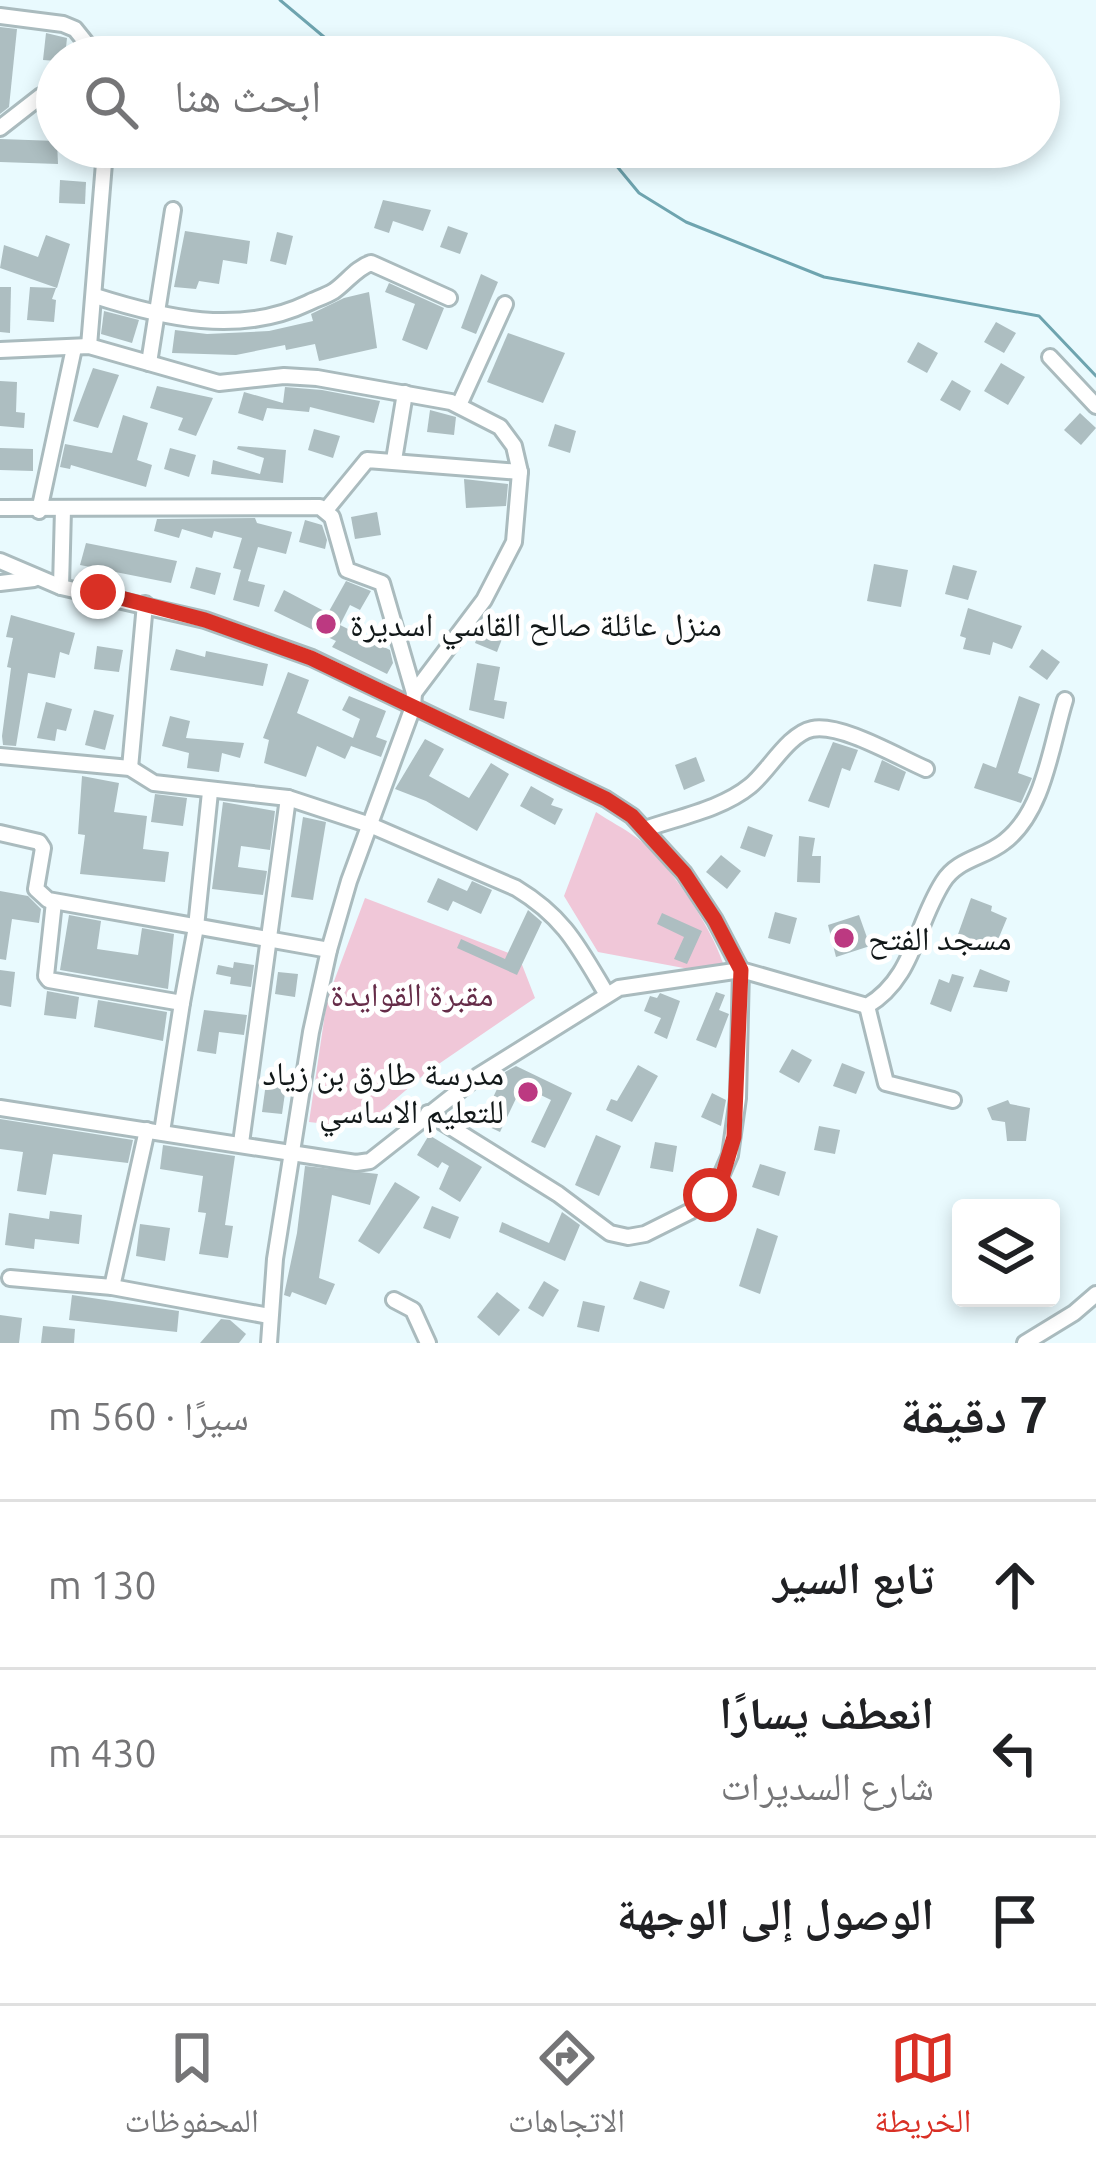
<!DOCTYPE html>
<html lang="ar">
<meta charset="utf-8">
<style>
:root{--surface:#fff;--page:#f2f2f2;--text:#202124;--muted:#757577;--line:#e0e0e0;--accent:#d93025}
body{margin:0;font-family:Ubuntu,"Noto Naskh Arabic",sans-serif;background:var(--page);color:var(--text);direction:rtl}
.controls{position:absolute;right:36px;bottom:36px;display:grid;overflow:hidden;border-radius:12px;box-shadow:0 6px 18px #0003}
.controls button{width:108px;height:108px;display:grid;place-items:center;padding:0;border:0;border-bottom:3px solid var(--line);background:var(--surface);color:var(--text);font:60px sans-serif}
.stop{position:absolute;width:36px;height:36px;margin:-27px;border:9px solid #d93025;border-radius:50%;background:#fff}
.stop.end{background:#d93025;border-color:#fff;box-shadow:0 3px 12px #0008}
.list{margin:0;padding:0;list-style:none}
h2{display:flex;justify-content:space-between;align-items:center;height:156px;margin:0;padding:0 48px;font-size:51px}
h2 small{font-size:39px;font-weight:400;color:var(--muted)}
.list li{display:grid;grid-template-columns:78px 1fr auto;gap:36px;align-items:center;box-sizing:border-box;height:168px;padding:0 48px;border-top:3px solid var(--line)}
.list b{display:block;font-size:45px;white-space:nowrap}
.list p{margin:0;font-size:39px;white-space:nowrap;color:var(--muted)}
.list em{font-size:39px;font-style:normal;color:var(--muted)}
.icon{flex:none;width:66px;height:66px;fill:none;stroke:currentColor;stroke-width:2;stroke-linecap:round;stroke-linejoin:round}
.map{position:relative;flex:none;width:1096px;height:1343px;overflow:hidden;direction:ltr}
.search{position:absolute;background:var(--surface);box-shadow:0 6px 18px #0003;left:36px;right:36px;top:36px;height:132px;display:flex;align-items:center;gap:30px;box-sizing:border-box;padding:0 42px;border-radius:66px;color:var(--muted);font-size:45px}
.sheet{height:660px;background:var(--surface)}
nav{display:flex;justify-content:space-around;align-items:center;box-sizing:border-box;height:168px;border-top:3px solid var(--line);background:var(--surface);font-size:33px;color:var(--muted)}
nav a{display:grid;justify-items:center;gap:6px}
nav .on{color:var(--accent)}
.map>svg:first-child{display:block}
</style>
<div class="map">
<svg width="1096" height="1343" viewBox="0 0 1096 1343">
<rect width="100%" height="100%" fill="#e9fafe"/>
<g fill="#f0c7d8">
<path d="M 596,812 C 609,821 624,828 637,838 C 667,860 711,926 723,963 L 689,969 L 598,952 L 564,896 Z"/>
<path d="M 365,898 L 519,957 L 535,998 L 427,1072 L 377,1115 L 353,1127 L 309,1122 L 327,1000 Z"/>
</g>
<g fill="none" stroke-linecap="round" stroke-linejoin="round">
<g stroke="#6ea4af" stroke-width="3">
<path d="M 280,0 L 336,47 L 416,44 L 484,57"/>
<path d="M 601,147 L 639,193 L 686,222 L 824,277 L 1039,316 L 1096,376"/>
</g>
</g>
<g fill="#adbec1">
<path d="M 0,27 L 17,29 L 9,107 L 0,114 Z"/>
<path d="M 46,33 L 67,38 L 65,57 L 57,57 L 57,61 L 43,60 Z"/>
<path d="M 0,139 L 57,141 L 58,164 L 0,162 Z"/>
<path d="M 60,180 L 86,182 L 85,204 L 59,203 Z"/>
<path d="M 383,200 L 431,210 L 423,231 L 393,221 L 389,233 L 374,228 Z"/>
<path d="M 448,226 L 468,233 L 460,254 L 440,247 Z"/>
<path d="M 185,231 L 250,241 L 247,264 L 223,260 L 219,284 L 199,281 L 196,289 L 174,287 Z"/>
<path d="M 277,232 L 293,236 L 286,265 L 270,261 Z"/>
<path d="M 46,235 L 70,244 L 57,288 L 0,268 L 4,245 L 38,257 Z"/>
<path d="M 481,274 L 498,282 L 476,334 L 461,328 Z"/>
<path d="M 389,283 L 444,308 L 427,350 L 402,340 L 415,304 L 385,292 Z"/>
<path d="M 0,287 L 11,287 L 10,333 L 0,332 Z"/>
<path d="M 30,287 L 56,288 L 52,299 L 56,300 L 54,322 L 27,320 Z"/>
<path d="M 369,292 L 377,348 L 319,361 L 315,344 L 286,350 L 285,345 L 236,355 L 172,353 L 175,330 L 207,334 L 269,331 L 313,321 L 311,314 L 344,298 Z"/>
<path d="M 104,311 L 139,320 L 132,343 L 101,334 Z"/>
<path d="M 996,322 L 1016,333 L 1004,353 L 984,342 Z"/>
<path d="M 508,333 L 565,353 L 543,403 L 487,382 Z"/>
<path d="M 918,342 L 938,353 L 927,373 L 907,362 Z"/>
<path d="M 1001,363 L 1025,377 L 1008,405 L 984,391 Z"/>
<path d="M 93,368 L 119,375 L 98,428 L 73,421 Z"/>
<path d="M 952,380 L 971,391 L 960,411 L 940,400 Z"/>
<path d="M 0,381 L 17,382 L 16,412 L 25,413 L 24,428 L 0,426 Z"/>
<path d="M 157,386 L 213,398 L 196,436 L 178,430 L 183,418 L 150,408 Z"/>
<path d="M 285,387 L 322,390 L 380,401 L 374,423 L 310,407 L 309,412 L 267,408 L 263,421 L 238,413 L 244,392 L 283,403 Z"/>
<path d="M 430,410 L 456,417 L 454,435 L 427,432 Z"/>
<path d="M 1080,413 L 1096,428 L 1081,445 L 1064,430 Z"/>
<path d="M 123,415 L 148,423 L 137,460 L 152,465 L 146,487 L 71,465 L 70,469 L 60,467 L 65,444 L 112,453 Z"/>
<path d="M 555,424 L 576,431 L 570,453 L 548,446 Z"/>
<path d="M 314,429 L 340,436 L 333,458 L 308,450 Z"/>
<path d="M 238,446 L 286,450 L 283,483 L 211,474 L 213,460 L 260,474 L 264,458 L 237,449 Z"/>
<path d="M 0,448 L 33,449 L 33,471 L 0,470 Z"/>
<path d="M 170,448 L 196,455 L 189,477 L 164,469 Z"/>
<path d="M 464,479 L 508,484 L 506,506 L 466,508 Z"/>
<path d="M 377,512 L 381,535 L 355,539 L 351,517 Z"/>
<path d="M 255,518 L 257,523 L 292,532 L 286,554 L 258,547 L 248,581 L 265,585 L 259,607 L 233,600 L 241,570 L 233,568 L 242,538 L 214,531 L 212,538 L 182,529 L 179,538 L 154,531 L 157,519 Z"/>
<path d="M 305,520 L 322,525 L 327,540 L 325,549 L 299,542 Z"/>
<path d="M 86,543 L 177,561 L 171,583 L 80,565 Z"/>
<path d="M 874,564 L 908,570 L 901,607 L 867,601 Z"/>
<path d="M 953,565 L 977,571 L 968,600 L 945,594 Z"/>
<path d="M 196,567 L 221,573 L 215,595 L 190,588 Z"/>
<path d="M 346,581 L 371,591 L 360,610 L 350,605 L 340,625 L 390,650 L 393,663 L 387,674 L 332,647 L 336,641 L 274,611 L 284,590 L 328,613 Z"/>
<path d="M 968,608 L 1022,626 L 1012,649 L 993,642 L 990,655 L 963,649 L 966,638 L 960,636 Z"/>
<path d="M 11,615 L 75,633 L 69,655 L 60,652 L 55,678 L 28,673 L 16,746 L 3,745 L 2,736 L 11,668 L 7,667 L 13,638 L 6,637 Z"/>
<path d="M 486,615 L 508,623 L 497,652 L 475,643 Z"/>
<path d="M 97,646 L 123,650 L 119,672 L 94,669 Z"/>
<path d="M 176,649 L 205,657 L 206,651 L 268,664 L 263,686 L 170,670 Z"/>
<path d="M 1042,649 L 1060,662 L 1047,680 L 1029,667 Z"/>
<path d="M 477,663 L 500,667 L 494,700 L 507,702 L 504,719 L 469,710 Z"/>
<path d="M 288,672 L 309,680 L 297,713 L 353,738 L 360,719 L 342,710 L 349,696 L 386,711 L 376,737 L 387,741 L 381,757 L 351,746 L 345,759 L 317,746 L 306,777 L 264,763 L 269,740 L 263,738 Z"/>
<path d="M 1019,696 L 1040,704 L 1018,773 L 1032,778 L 1021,803 L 974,788 L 983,763 L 996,768 Z"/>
<path d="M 46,702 L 72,709 L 66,731 L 57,729 L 55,741 L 37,738 Z"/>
<path d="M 94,710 L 114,715 L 105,750 L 85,745 Z"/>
<path d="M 170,716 L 190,721 L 186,738 L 244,743 L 240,758 L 222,753 L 219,772 L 187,768 L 189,753 L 162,746 Z"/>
<path d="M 425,739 L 444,749 L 429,776 L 469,798 L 491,763 L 509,774 L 477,831 L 426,801 L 395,789 Z"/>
<path d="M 833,742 L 858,750 L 850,771 L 842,768 L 829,808 L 808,801 Z"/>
<path d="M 696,757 L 705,781 L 684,790 L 675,765 Z"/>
<path d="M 882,760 L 906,772 L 899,791 L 874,782 Z"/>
<path d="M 82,776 L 119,783 L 114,812 L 147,816 L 143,849 L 169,852 L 165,882 L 80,874 L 85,835 L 78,834 Z"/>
<path d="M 531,786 L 554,799 L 551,805 L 563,809 L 555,825 L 520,806 Z"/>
<path d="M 155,794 L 187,798 L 183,826 L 151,822 Z"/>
<path d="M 223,802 L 275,811 L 270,850 L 241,846 L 238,867 L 267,871 L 263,895 L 212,889 Z"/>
<path d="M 303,817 L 326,822 L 313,900 L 291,897 Z"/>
<path d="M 748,826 L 773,835 L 765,857 L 740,848 Z"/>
<path d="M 799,836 L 815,838 L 812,856 L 821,856 L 820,883 L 797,882 Z"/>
<path d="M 721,855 L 741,871 L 727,889 L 706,872 Z"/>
<path d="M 438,878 L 467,891 L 472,881 L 492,890 L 481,914 L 453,901 L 448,911 L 427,902 Z"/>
<path d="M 0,891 L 28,896 L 41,909 L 39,923 L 12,919 L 6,960 L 0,959 Z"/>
<path d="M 971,898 L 992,906 L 991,911 L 1007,918 L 995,947 L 957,937 Z"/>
<path d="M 528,910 L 542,922 L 517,975 L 457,948 L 461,939 L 505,959 Z"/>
<path d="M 775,912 L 797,918 L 790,944 L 768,938 Z"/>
<path d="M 662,913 L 702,931 L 687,964 L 674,959 L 684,937 L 657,924 Z"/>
<path d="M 69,915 L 101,921 L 97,949 L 138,955 L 142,928 L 174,934 L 168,989 L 60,970 Z"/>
<path d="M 859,915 L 870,946 L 836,957 L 828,925 Z"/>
<path d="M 234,962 L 254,965 L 251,987 L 230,984 L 231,977 L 216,974 L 218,965 L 233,968 Z"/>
<path d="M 980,969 L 1010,981 L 1007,992 L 973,987 Z"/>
<path d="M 0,970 L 15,972 L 11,1007 L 0,1005 Z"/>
<path d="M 278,972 L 298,974 L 295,997 L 275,994 Z"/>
<path d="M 952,974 L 964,977 L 951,1012 L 930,1004 L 939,979 L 949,983 Z"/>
<path d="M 47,991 L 79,997 L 76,1019 L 44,1015 Z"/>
<path d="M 716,992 L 725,995 L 719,1010 L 729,1014 L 716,1048 L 696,1040 Z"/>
<path d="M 660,993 L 680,1001 L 667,1039 L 654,1033 L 661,1018 L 644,1011 L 650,996 L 657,998 Z"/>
<path d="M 98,1000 L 167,1012 L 163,1041 L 94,1027 Z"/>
<path d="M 204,1010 L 247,1015 L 244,1035 L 219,1032 L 216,1054 L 197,1051 Z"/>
<path d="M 792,1049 L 812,1060 L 799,1083 L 779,1072 Z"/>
<path d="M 842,1063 L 865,1072 L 856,1094 L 833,1086 Z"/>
<path d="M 638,1065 L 658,1076 L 632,1122 L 606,1110 L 611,1099 L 617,1101 Z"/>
<path d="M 516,1066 L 572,1093 L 545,1148 L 531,1142 L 551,1100 L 522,1086 L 500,1132 L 481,1123 L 505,1072 Z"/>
<path d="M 266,1083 L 286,1086 L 282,1114 L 262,1112 Z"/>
<path d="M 712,1093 L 726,1100 L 721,1126 L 701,1117 Z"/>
<path d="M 1008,1100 L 1010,1104 L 1030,1108 L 1026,1141 L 1007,1141 L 1005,1122 L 992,1120 L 987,1108 Z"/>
<path d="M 0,1119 L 133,1140 L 128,1163 L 53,1154 L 46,1195 L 17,1191 L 23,1152 L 0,1149 Z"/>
<path d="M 819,1126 L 840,1130 L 835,1154 L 814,1150 Z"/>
<path d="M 429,1135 L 482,1167 L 460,1202 L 439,1189 L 449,1166 L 442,1162 L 438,1168 L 417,1155 Z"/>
<path d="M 596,1135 L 621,1146 L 599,1196 L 575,1185 Z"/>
<path d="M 655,1142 L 677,1146 L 673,1172 L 650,1168 Z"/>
<path d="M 163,1145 L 235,1156 L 225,1225 L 233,1226 L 228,1258 L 199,1254 L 206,1213 L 198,1212 L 203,1176 L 160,1169 Z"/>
<path d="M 760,1164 L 786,1172 L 779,1196 L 752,1187 Z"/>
<path d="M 305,1166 L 378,1174 L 370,1205 L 332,1195 L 319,1278 L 335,1284 L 326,1305 L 292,1292 L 290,1297 L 284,1295 L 297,1233 Z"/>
<path d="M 395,1182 L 420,1197 L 379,1254 L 358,1241 Z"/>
<path d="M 432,1206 L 459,1217 L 450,1239 L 423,1228 Z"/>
<path d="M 50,1211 L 82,1215 L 79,1244 L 35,1239 L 34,1249 L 5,1245 L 9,1213 L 49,1219 Z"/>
<path d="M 562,1212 L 580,1225 L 565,1261 L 499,1232 L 502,1222 L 549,1243 Z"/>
<path d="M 140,1224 L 170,1228 L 165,1261 L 136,1256 Z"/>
<path d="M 757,1228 L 778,1236 L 760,1294 L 739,1286 Z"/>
<path d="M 544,1281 L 559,1290 L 543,1317 L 528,1308 Z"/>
<path d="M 640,1281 L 670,1291 L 664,1309 L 633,1299 Z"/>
<path d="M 497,1292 L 520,1310 L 499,1336 L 477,1317 Z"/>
<path d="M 72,1295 L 179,1311 L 177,1332 L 69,1320 Z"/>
<path d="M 583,1301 L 605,1306 L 599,1332 L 577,1327 Z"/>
<path d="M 0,1315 L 22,1318 L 19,1343 L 0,1343 Z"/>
<path d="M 221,1319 L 230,1320 L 246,1334 L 239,1343 L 200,1343 Z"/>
<path d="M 43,1326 L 75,1329 L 74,1343 L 41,1343 Z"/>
</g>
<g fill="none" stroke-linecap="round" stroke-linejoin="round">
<g stroke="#aabbbe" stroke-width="20">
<g id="street">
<path d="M 0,16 L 63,24 L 75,29 L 87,44 L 81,57"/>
<path d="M 0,128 L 41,96 L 57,100"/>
<path d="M 95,296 C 164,318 239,336 308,303 C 316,299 326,296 334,291 C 347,282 356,268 371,263 L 449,298"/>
<path d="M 89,346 L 105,151 L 101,147"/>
<path d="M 0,350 L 89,346 L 219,383 L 284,376 L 317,378 L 451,402 L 500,427 L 514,446 L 520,472 L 514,542 L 484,600 L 414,693"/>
<path d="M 1050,357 L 1096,406"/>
<path d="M 149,363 L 173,210"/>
<path d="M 459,405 L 505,304"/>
<path d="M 394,460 L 405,393"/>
<path d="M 0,508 L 320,507 L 332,517 L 347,570 L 382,583 L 414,693 L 413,707 L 349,881 L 329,950 L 311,1032 L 275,1259 L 269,1343"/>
<path d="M 326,510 L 367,460 L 520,472"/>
<path d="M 39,511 L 74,348"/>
<path d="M 0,561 L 61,587 L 205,620 L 312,658 L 606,799 L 632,816 L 684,873 L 715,920 L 741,970 L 738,1098 L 730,1155 L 717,1185 L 691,1211 L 645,1234 L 628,1237 L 610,1233 L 558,1194 L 428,1113"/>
<path d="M 0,583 L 34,579"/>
<path d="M 61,587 L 63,509"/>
<path d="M 0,756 L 130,768 L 154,783 L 288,798 L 370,825 L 516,888 C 564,917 578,946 606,993"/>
<path d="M 130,768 L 145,604"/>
<path d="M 645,829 C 679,817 722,809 750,786 C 768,772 788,734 812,729 C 841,723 898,757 926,769"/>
<path d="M 0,833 L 39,842 L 43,848 L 36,889 L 48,900 L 329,950"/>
<path d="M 54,902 L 46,976 L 49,980 L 182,1003 L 196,927 L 210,792"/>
<path d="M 867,1006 L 886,1083 L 953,1100"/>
<path d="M 0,1108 L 356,1163 L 370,1161 L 478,1076 L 619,988 L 741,970 L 867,1006 C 914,978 915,926 943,882 C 957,859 984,858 1004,842 C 1044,812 1051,745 1065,700"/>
<path d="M 162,1132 L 182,1003"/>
<path d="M 241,1143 L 288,798"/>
<path d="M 10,1278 L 112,1287 L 147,1130"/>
<path d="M 112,1287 L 269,1316"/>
<path d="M 394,1300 L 413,1310 L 428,1343"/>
<path d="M 1025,1343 L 1074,1313 L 1096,1294"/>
</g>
</g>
<use href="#street" stroke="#fff" stroke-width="14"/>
</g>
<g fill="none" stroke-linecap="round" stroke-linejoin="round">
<path stroke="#d93025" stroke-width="15" d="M 98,592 L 205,620 L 311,658 L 606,799 L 632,816 L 684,873 L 715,920 L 741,970 L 734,1137 L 723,1174 L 710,1195"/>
</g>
<g fill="#bc3981" stroke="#fff" stroke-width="4.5">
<circle cx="326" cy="624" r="12"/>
<circle cx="844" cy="938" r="12"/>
<circle cx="528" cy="1092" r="12"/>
</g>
<g text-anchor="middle" stroke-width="10" stroke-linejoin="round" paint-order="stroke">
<g font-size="33" fill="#121819" stroke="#fff" text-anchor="start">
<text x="350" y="636">منزل عائلة صالح القاسي اسديرة</text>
<text x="868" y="950">مسجد الفتح</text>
<text x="504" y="1085" text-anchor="end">مدرسة طارق بن زياد<tspan x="504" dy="38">للتعليم الاساسي</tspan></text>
</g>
<g font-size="33" fill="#652c48" stroke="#fff">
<text x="412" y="1006">مقبرة القوايدة</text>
</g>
</g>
</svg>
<div class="controls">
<button><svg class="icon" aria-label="layers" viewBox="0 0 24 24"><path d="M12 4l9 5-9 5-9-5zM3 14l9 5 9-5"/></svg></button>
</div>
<div class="stop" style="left:710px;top:1195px"></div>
<div class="stop end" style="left:98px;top:592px"></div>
<div class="search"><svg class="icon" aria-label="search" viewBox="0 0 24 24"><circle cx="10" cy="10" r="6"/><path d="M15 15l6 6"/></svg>ابحث هنا</div>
</div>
<section class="sheet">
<h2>7 دقيقة<small>سيرًا · 560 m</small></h2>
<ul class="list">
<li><svg class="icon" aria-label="ahead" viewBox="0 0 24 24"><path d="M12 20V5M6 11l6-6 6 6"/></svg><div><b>تابع السير</b></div><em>130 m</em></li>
<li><svg class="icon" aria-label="left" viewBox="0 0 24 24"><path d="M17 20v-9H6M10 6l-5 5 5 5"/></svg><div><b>انعطف يسارًا</b><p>شارع السديرات</p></div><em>430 m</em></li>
<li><svg class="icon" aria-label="arrive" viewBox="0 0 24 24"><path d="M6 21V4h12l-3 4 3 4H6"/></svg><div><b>الوصول إلى الوجهة</b></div></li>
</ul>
</section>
<nav>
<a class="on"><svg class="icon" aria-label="map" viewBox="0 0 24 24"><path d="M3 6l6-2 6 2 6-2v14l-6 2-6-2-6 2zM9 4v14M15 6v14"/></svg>الخريطة</a>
<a><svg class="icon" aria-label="directions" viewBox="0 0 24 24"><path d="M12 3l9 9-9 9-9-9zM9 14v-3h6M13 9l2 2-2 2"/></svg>الاتجاهات</a>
<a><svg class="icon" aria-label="saved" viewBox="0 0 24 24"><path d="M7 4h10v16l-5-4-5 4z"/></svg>المحفوظات</a>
</nav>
